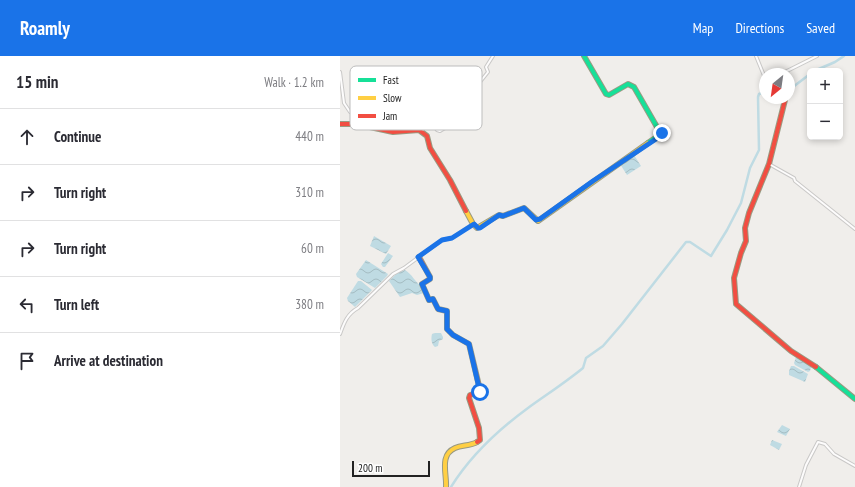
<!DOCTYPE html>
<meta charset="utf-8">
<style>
:root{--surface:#fff;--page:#f7f7f7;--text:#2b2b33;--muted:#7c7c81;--line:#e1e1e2;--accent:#1a73e8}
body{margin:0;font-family:"PT Sans Narrow",sans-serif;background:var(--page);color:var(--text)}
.controls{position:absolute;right:12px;top:12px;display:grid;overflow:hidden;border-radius:6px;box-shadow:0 2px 6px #0003}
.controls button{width:36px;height:36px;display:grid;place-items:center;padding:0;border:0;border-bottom:1px solid var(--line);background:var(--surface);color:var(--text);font:20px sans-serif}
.compass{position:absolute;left:419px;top:12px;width:36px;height:36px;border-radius:50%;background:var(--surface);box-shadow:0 2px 6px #0003;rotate:209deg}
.scale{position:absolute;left:12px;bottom:10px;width:78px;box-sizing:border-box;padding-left:4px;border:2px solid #222;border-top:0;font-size:11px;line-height:14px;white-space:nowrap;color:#222;-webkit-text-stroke:3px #fff;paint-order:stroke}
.stop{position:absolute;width:12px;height:12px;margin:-9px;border:3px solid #1a73e8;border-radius:50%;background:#fff}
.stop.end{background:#1a73e8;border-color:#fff;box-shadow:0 1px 4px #0008}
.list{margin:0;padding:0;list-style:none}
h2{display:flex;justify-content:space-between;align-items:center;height:52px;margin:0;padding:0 16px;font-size:17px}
h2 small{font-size:13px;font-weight:400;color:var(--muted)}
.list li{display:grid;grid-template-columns:26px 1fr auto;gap:12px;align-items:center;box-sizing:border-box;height:56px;padding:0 16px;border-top:1px solid var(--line)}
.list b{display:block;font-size:15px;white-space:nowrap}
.list em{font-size:13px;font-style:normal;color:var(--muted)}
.icon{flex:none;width:22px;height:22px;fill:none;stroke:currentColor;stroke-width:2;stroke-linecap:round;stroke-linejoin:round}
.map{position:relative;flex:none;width:515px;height:431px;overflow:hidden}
header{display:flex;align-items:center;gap:24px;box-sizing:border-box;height:56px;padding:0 20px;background:var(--accent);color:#fff}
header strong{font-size:19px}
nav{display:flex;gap:22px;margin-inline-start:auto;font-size:14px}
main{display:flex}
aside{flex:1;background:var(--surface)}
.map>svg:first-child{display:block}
</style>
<header>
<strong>Roamly</strong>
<nav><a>Map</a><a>Directions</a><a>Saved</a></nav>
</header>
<main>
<aside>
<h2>15 min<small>Walk · 1.2 km</small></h2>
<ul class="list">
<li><svg class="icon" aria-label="ahead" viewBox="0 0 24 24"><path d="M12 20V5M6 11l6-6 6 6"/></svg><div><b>Continue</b></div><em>440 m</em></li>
<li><svg class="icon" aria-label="right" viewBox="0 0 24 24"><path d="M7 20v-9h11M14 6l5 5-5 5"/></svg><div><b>Turn right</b></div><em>310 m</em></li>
<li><svg class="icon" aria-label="right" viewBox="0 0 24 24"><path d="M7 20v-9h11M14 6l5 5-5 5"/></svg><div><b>Turn right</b></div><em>60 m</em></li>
<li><svg class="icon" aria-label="left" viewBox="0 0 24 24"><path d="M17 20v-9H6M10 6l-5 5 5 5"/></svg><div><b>Turn left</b></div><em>380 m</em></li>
<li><svg class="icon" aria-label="arrive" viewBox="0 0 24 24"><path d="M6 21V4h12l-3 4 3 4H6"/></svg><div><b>Arrive at destination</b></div></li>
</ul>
</aside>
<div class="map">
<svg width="515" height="431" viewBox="0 0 515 431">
<defs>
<pattern id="water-waves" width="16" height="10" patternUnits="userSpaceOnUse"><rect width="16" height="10" fill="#bfdbe3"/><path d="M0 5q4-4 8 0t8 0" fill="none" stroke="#a4bcc2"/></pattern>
</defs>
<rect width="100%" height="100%" fill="#f0eeeb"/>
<g fill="url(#water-waves)">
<path d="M 294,99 L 301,110 L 287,119 L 280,108 Z"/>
<path d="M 34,180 L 51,190 L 46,198 L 30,190 Z"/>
<path d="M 48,197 L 53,200 L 45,211 L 43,211 L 41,208 Z"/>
<path d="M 26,204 L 48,218 L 47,220 L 35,232 L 17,221 L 16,218 Z"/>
<path d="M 65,214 C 72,218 75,226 82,231 L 84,237 L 77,239 L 72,237 L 60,241 L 49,225 L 58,216 Z"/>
<path d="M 18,225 L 21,225 L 32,234 L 15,251 L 8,245 L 7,242 Z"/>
<path d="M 95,277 L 101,277 L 103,281 L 103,283 L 99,285 L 98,290 L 95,291 C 91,288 91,282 92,278 Z"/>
<path d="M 456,301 L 471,308 L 471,311 L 470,315 L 468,316 L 455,309 L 454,307 Z"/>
<path d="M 451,310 L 454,310 L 468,318 L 465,326 L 449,319 L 449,315 Z"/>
<path d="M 442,369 L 450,373 L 446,380 L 437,376 Z"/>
<path d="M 432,384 L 442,388 L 439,394 L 430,389 Z"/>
</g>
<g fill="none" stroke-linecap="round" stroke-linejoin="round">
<g stroke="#bfdbe3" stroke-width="2.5">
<path d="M 474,15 L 495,6 L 504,0"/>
<path d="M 449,34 L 470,18"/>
<path d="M 111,431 C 131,399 158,374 188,352 C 206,339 226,326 243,312 L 246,302 L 263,290 L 282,268 L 346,186 L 350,186 L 371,200 L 387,174 L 401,147 L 410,112 L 419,94 L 418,41 L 419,38 L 425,36"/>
</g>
<g stroke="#c9c8c7" stroke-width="4">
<g id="street">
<path d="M 416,0 L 425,22"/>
<path d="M 0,16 L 4,47 L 10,56 L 17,59 L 16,68"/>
<path d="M 441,18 L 477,0"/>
<path d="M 82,75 L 85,68 L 92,67 L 97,74 L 100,75 L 135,54 L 138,51 L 140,26 L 148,16 L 146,11 L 153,0"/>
<path d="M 429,108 L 454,122 L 455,125 L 515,173"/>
<path d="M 0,278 C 4,267 7,258 18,252 L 53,218 L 64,212 L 102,184 L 112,182 L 133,168"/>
<path d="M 459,431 L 466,409 L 478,386 L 485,388 L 494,398 L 515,410"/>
</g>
</g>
<g stroke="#999a82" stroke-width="6">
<g id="fast">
<path d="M 244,0 L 266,38 L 269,39 L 288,28 L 294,31 L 321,78 L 308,87"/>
<path d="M 476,311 L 515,343"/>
</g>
</g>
<g stroke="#999a82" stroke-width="6">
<g id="slow">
<path d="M 126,155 L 133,168 L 137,172 L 159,159 L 163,160 L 184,152 L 198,165 L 308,87"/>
<path d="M 106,431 C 107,418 99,399 115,392 C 122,389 130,390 137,386"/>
</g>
</g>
<g stroke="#999a82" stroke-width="6">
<g id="jam">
<path d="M 442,42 L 445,44 L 429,108 L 409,157 L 405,172 L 406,185 L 401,197 L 394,222 L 396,248 L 451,295 L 476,311"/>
<path d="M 0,68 L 16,68 L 53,76 L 79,74 L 87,80 L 90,92 L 110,124 L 126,155"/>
<path d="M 79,201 L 90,221 L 90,223 L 82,228 L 89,244 L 93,243 L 98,253 L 107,255 L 107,273 L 113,279 L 129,288 L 140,334 L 140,336 L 130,339 L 129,342 L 139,372 L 140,384 L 137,386"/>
</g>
</g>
<use href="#street" stroke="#fdfcfc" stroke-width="2"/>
<use href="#fast" stroke="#16e098" stroke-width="4"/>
<use href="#slow" stroke="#ffcf43" stroke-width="4"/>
<use href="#jam" stroke="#f24e42" stroke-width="4"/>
</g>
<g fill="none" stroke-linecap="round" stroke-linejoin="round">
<path stroke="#1a73e8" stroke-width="5" d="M 140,336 L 129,288 L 113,279 L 107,273 L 107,255 L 98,253 L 93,243 L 89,244 L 82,228 L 90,223 L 90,221 L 78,201 L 102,184 L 112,182 L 134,168 L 138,172 L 140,172 L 159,159 L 163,160 L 184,152 L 196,164 L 200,163 L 253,125 L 319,81 L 322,77"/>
</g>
<rect x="10" y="10" width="132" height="64" rx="6" fill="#fff" stroke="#bdbdbd" stroke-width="1"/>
<rect x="18" y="22" width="18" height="4" fill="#16e098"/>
<rect x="18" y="40" width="18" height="4" fill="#ffcf43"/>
<rect x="18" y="58" width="18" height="4" fill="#f24e42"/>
<g font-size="11" fill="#222">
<text x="43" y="28">Fast</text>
<text x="43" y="46">Slow</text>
<text x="43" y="64">Jam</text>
</g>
</svg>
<div class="controls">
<button>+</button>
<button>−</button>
</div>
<svg class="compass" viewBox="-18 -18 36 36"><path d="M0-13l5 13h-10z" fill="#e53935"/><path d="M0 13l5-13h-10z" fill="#7c7c81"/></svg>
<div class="scale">200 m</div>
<div class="stop" style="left:140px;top:336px"></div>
<div class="stop end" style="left:322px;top:77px"></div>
</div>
</main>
